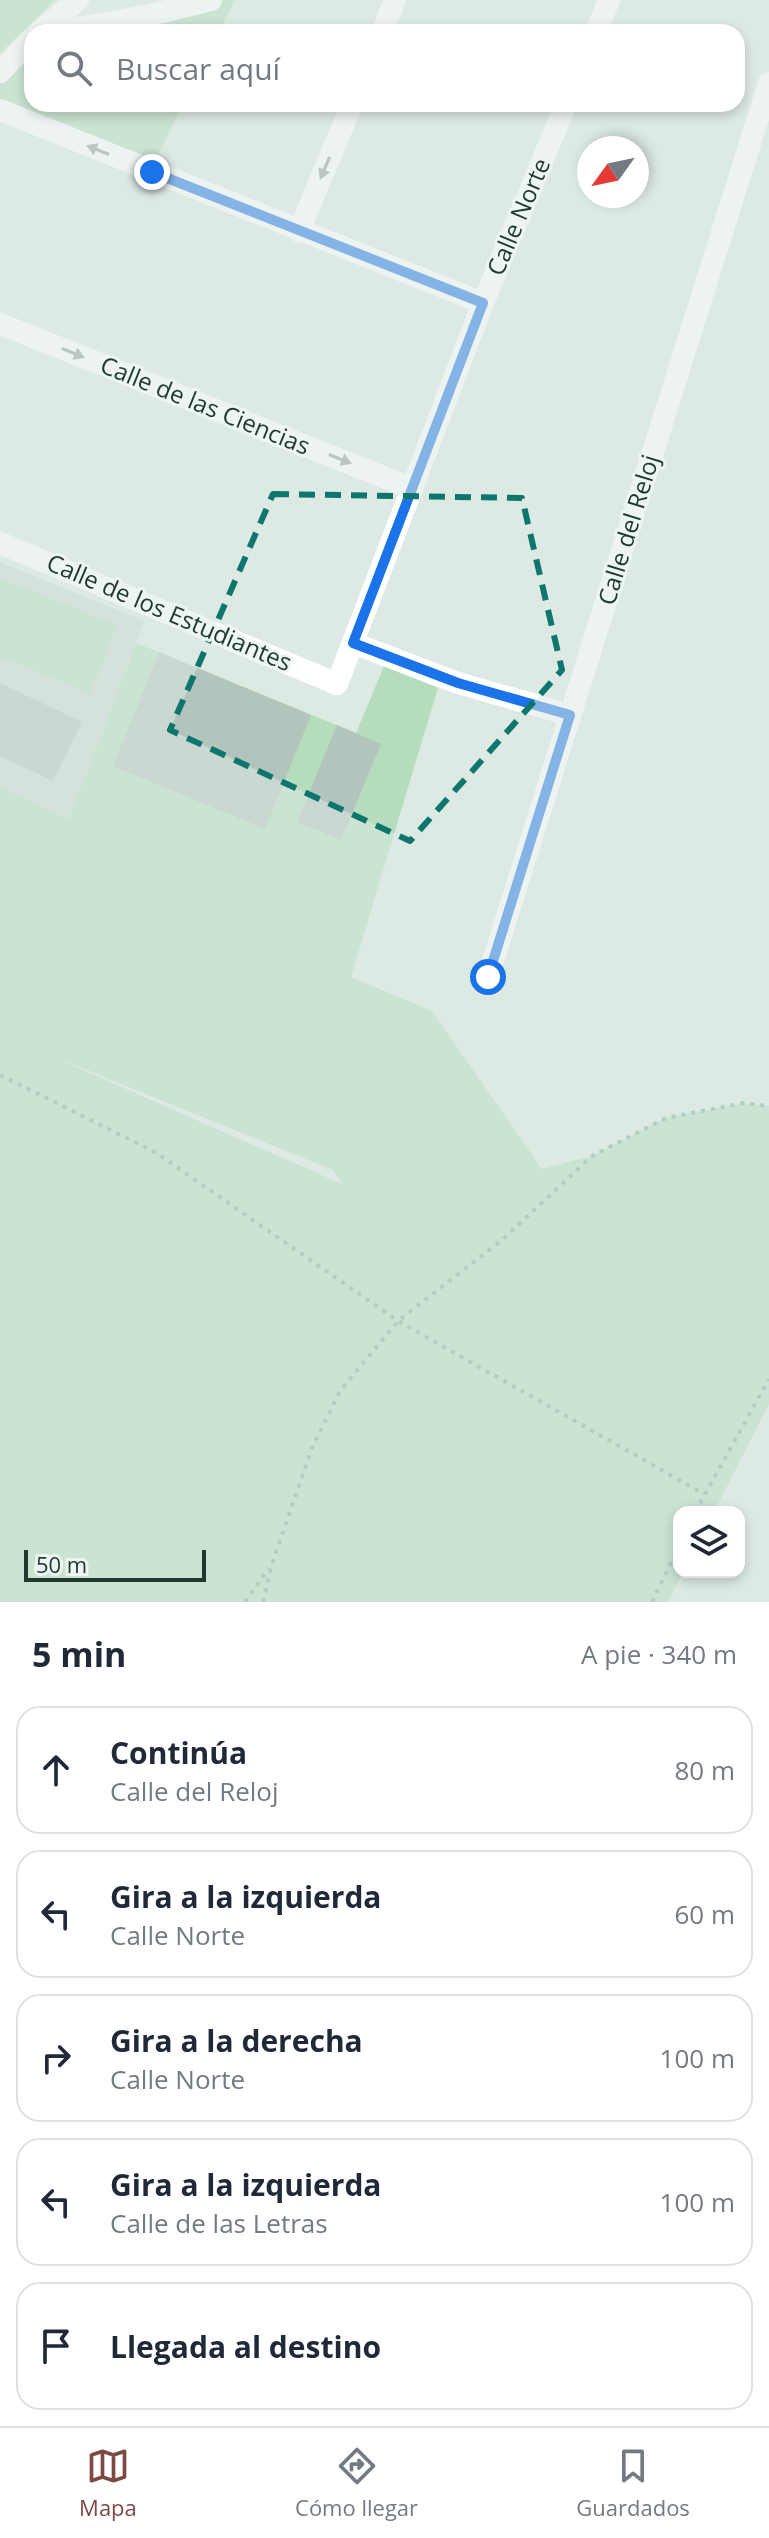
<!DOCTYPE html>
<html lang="es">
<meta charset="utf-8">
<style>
:root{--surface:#fff;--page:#f6f6f7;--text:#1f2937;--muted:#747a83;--line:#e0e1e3;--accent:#7e4943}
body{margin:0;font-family:"Open Sans",sans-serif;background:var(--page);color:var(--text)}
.controls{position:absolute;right:24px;bottom:24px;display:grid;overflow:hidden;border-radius:16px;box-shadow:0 4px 12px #0003}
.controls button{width:72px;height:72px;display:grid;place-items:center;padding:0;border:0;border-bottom:2px solid var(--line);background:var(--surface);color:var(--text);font:40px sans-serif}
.compass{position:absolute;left:577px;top:136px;width:72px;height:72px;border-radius:50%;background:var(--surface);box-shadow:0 4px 12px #0003;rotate:237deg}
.scale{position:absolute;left:24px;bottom:20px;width:182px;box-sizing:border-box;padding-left:8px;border:4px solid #1f3931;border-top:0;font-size:22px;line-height:28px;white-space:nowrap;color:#1f3931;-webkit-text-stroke:6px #eef6f2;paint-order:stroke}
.stop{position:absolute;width:24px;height:24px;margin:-18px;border:6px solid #1a73e8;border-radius:50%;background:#fff}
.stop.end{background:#1a73e8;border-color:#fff;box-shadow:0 2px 8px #0008}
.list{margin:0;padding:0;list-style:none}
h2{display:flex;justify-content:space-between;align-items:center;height:104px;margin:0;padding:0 32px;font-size:34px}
h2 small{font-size:26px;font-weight:400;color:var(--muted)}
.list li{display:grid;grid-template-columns:52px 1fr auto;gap:24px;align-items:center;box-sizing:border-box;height:128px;margin:0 16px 16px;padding:0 16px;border:2px solid var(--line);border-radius:24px}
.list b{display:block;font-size:30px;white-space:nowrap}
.list p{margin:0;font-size:26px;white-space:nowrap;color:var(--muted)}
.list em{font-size:26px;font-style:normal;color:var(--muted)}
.icon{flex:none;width:44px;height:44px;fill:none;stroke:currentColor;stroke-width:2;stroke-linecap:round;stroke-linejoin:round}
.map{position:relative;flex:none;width:769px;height:1602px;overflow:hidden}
.search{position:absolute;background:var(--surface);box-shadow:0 4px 12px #0003;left:24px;right:24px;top:24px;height:88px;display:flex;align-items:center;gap:20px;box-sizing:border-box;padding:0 28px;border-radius:24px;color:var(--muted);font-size:30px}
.sheet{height:824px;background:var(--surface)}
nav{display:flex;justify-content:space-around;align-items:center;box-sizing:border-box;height:112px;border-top:2px solid var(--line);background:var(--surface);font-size:22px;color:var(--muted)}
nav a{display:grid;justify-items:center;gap:4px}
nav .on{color:var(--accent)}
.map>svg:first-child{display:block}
</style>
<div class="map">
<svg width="769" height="1602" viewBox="0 0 769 1602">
<rect width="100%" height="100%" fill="#ddeae3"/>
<path fill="#ccd9d2" d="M 0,562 L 144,621 L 69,819 L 0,787 Z"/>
<g fill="#b6dcbe" fill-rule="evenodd">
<path d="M 0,0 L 55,0 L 0,53 Z"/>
<path d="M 206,0 L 235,0 L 219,32 L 54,32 Z"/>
<path d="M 32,39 L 32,104 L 183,104 L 152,167 L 0,110 L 0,72 Z"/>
<path d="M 0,578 L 117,625 L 91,693 L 0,657 Z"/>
<path d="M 136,643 L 356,733 L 384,666 L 438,688 L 351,977 L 432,1011 L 542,1169 L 592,1156 L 666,1118 L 744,1103 L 769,1106 L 769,1404 L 714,1512 L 679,1512 L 679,1572 L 683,1572 L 668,1602 L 0,1602 L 0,787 L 69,819 ZM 67,1062 L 333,1170 L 342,1184 L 67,1063 Z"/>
</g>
<g fill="#b3c4bc">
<path d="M 159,652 L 311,715 L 265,829 L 113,766 Z"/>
<path d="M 0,683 L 82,722 L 53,781 L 0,756 Z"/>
<path d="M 337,725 L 381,744 L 341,840 L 297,822 Z"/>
</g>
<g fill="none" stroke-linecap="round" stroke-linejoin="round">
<g stroke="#7dae9c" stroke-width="4" stroke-dasharray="4 6" stroke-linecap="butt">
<path d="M 0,1075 L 155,1152 L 398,1321 L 704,1494"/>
<path d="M 695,1512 L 769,1379"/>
<path d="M 245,1602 L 269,1568"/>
<path d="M 263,1602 L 272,1564 L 312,1448 L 340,1391 L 398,1321 L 502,1240 L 592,1156 L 666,1118 L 744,1103 L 769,1106"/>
<path d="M 652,1602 L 679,1546"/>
</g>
<g stroke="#fff" stroke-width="22">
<path d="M 39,32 L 78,0"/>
<path d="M 57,32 L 150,15 L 211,0"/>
<path d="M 382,32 L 395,0"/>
<path d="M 596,32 L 609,0"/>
<path d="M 0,72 L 32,39"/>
<path d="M 0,110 L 483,303"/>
<path d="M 299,231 L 352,104"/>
<path d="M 0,324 L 411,488"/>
<path d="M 0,543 L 337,684 L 483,303 L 566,104"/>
<path d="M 353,643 L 458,683 L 570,715"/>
<path d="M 488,977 L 769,83"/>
</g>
</g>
<defs><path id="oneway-solid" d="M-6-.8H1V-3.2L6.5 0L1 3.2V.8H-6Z" transform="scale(2)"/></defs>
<g fill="#8f9c98">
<use href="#oneway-solid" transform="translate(98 150) rotate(-158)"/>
<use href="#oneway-solid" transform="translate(325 168) rotate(113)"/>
<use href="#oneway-solid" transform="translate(73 353) rotate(22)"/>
<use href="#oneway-solid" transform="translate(340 459) rotate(22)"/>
</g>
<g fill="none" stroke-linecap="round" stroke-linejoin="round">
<path stroke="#1a73e8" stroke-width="10" d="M 152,172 L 483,303 L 353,643 L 458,683 L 570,715 L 488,977"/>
</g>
<path d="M0 0H769V1602H0ZM 273,494 L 522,498 L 562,670 L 410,841 L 170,730 Z" fill="#ddeae3" fill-opacity=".55" fill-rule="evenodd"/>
<path fill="none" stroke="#0f766e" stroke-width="6" stroke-dasharray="16 10" stroke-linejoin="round" d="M 273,494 L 522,498 L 562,670 L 410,841 L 170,730 Z"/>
<g text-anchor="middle" stroke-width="6" stroke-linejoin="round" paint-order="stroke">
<g font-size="24" fill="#1f3931" stroke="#eef6f2">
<text transform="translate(519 217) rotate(-67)" y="8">Calle Norte</text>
<text transform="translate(205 406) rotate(22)" y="8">Calle de las Ciencias</text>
<text transform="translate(629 530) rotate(-73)" y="8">Calle del Reloj</text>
<text transform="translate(169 613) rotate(23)" y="8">Calle de los Estudiantes</text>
</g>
</g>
</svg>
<div class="controls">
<button><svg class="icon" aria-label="layers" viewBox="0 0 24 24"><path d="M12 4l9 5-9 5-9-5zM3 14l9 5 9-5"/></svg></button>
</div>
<svg class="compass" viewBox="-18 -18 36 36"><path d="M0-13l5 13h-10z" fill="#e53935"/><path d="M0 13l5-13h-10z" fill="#747a83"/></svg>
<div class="scale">50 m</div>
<div class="stop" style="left:488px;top:977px"></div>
<div class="stop end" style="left:152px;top:172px"></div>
<div class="search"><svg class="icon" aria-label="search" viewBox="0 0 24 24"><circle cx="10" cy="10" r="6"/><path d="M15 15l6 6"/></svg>Buscar aquí</div>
</div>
<section class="sheet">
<h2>5 min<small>A pie · 340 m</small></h2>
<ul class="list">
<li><svg class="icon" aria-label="ahead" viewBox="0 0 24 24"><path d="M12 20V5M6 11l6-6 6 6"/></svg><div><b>Continúa</b><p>Calle del Reloj</p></div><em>80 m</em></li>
<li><svg class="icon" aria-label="left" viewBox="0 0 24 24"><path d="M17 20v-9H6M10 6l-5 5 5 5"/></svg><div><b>Gira a la izquierda</b><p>Calle Norte</p></div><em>60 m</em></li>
<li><svg class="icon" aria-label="right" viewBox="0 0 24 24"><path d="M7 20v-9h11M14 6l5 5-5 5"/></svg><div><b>Gira a la derecha</b><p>Calle Norte</p></div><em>100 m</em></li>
<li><svg class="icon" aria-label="left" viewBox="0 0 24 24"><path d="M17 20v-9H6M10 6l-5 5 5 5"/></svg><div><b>Gira a la izquierda</b><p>Calle de las Letras</p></div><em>100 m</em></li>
<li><svg class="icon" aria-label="arrive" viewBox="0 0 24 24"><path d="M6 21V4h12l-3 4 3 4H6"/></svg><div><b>Llegada al destino</b></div></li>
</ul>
</section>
<nav>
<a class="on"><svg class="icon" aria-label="map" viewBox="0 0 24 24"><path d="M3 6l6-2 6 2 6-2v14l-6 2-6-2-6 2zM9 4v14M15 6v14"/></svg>Mapa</a>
<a><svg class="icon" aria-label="directions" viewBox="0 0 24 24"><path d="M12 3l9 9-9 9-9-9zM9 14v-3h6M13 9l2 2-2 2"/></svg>Cómo llegar</a>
<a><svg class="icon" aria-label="saved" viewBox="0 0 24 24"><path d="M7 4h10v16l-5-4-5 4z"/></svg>Guardados</a>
</nav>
